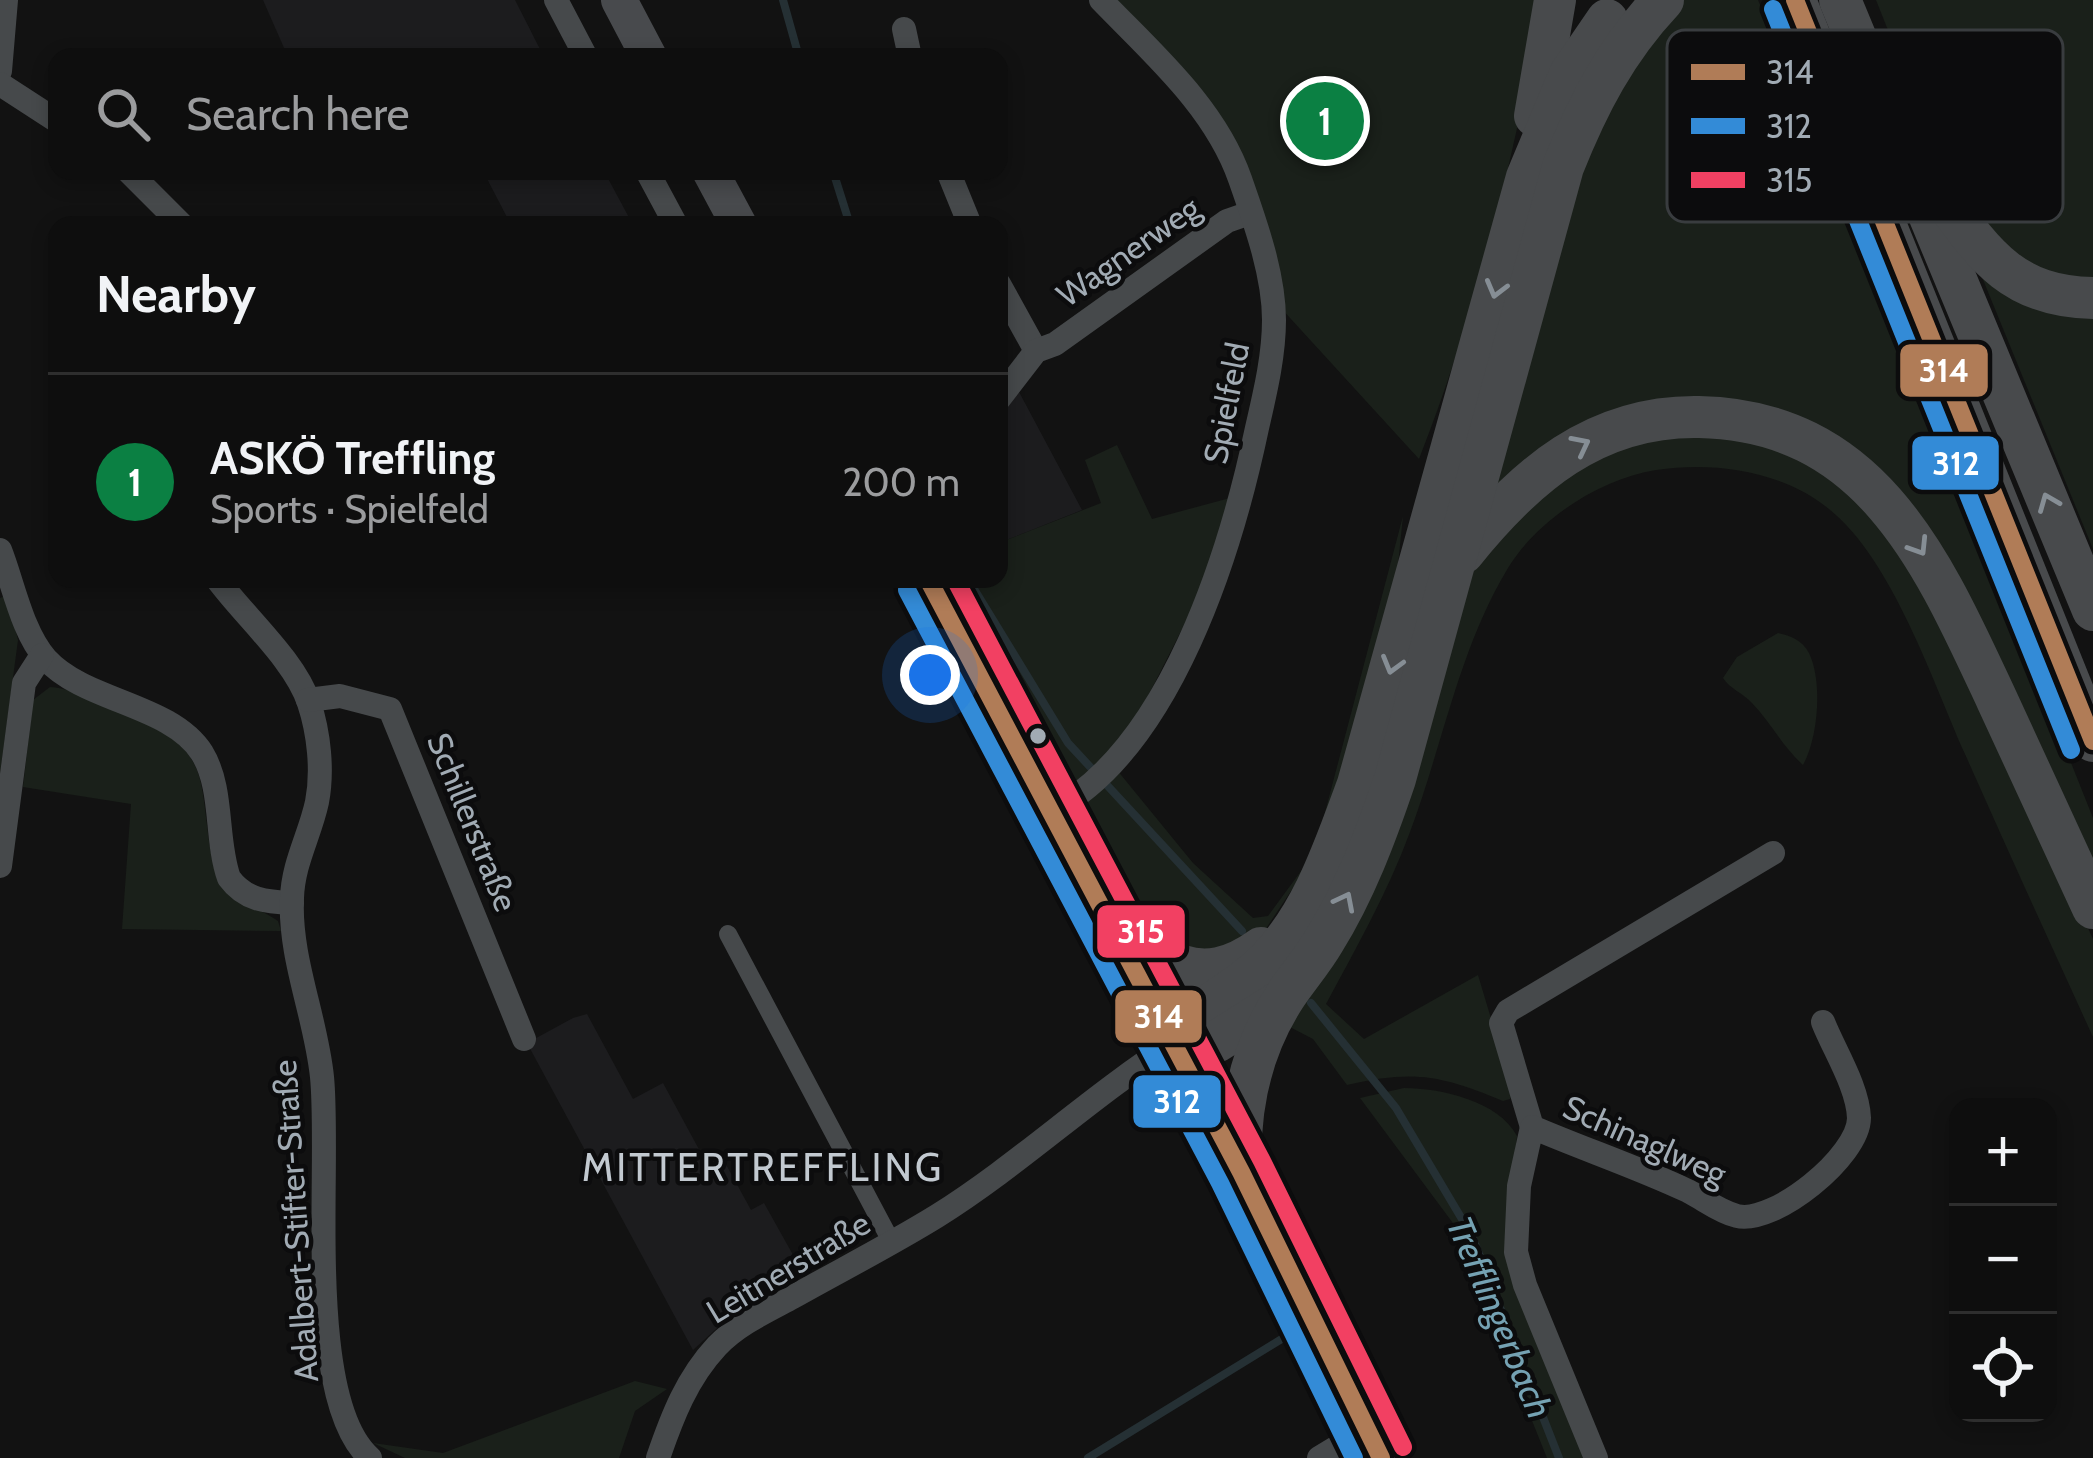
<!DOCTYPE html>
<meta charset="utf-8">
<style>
:root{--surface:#0e0e0e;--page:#171717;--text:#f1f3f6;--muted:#9b9c9e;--line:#2e2e2e;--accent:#0b8043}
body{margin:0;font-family:Cabin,sans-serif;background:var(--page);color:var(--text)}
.controls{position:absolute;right:36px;bottom:36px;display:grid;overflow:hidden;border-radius:24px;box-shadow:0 6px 18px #0003}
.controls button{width:108px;height:108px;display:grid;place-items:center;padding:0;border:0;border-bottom:3px solid var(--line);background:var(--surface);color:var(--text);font:60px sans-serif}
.you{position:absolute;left:930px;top:675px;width:42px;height:42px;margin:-30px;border:9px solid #fff;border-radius:50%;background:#1a73e8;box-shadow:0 0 0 18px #1a73e833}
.badge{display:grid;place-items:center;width:78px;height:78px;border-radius:50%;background:var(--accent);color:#fff;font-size:39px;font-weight:700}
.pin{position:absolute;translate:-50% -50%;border:6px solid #fff;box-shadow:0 3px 12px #0006}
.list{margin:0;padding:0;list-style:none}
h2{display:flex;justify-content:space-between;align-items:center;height:156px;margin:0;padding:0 48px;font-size:51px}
h2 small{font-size:39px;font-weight:400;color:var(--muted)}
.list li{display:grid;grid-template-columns:78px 1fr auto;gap:36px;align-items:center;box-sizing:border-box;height:216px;padding:0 48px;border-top:3px solid var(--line)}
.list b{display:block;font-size:45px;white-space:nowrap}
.list p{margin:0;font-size:39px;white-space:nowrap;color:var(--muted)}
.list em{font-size:39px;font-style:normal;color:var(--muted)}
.icon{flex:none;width:66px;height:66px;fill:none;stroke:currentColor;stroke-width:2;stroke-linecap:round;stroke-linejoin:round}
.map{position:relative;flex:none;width:2093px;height:1458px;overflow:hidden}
.search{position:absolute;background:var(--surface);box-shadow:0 6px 18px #0003;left:48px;top:48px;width:960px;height:132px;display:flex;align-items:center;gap:30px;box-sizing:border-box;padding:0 42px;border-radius:24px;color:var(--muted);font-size:45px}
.panel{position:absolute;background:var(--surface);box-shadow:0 6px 18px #0003;left:48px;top:216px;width:960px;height:372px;border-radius:24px}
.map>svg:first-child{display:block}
</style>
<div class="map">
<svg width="2093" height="1458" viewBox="0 0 2093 1458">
<rect width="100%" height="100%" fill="#121212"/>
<g fill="#1c1c1e">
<path d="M 263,0 L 515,0 L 544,57 L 288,57 Z"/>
<path d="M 483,171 L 604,171 L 633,225 L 511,225 Z"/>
<path d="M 1018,390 L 1082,510 L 999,543 L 999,412 Z"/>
<path d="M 587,1014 L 633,1099 L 663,1083 L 708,1166 L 723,1159 L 751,1210 L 764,1203 L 802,1271 L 737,1310 L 693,1350 L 527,1043 L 573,1018 Z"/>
</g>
<g fill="#1a201a">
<path d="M 1115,0 L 1542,0 C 1515,156 1477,311 1419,459 L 1280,307 L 1258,200 Z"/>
<path d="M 1677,0 L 1758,0 L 1878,278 L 2093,818 L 2093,885 L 1868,469 L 1660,410 L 1472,529 L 1591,122 Z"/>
<path d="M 1876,0 L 2093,0 L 2093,289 L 2043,281 L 1951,188 Z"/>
<path d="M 1975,260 L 2093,307 L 2093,549 Z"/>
<path d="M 1742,433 L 1844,480 L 1940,607 L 2093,939 L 2093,1037 C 2050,943 2007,849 1965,754 C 1933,682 1892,559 1829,509 C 1782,471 1715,461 1656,470 C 1600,479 1538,519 1508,568 C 1459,649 1443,744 1410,832 C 1388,892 1356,948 1326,1004 L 1364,1039 L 1478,975 L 1513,1092 L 1510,1099 L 1503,1101 C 1440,1075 1414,1070 1347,1085 L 1313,1039 L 1286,1025 L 1455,605 L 1494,529 L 1622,440 Z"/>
<path d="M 1117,445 L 1152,519 L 1230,498 L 1207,580 L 1147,698 L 1126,736 L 1081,785 L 1065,768 L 1035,717 L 1012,694 L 949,579 L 999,579 L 999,543 L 1101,503 L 1085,460 Z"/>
<path d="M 1403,516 L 1396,584 L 1350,745 L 1307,867 L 1265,930 L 1196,958 L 1122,904 L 1078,823 L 1085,801 L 1117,770 L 1193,863 L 1253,918 L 1268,916 L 1304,867 L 1323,820 Z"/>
<path d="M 7,595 L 18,640 L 0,774 L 0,598 Z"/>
<path d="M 1778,633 C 1791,636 1802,640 1809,653 C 1823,682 1818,738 1803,765 C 1783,747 1771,723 1752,703 C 1743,693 1730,689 1723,678 L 1737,657 Z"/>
<path d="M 50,687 C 77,689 103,705 128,715 C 212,751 198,774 211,853 C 213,865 215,877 224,887 C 237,901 262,910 278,921 L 281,931 L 122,929 L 131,804 L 23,787 L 33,700 Z"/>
<path d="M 1404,1088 C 1440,1088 1499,1101 1517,1136 L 1508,1213 L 1588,1458 L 1547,1458 L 1494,1326 L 1467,1242 L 1360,1098 Z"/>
<path d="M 635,1381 L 667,1389 L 635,1411 L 619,1458 L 405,1458 L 373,1443 L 443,1453 Z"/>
</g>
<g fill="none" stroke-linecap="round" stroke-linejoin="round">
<g stroke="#253034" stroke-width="8">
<path d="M 783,0 L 799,57"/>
<path d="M 833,171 L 850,225"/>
<path d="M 968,579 L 1068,743 L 1242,931"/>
<path d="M 1311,1003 L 1396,1108 L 1472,1236 L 1559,1458"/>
<path d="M 1088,1458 L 1293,1332"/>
</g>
<path stroke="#46494b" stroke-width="18" d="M 728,934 L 892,1243"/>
<g stroke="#46494b" stroke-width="24">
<path d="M 556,0 L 586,57"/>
<path d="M 904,29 L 910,57"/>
<path d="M 0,71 L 6,0"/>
<path d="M 0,84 L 57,121"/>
<path d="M 128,171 L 182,225"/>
<path d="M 647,171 L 676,225"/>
<path d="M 948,171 L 970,225"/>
<path d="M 999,284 L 1036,351"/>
<path d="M 999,399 L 1036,351 L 1055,344 L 1227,221 L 1250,213"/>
<path d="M 0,550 C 13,583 22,632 46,659 C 85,702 171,704 202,753 C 224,789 215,839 229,878 C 245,900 266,902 292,903"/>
<path d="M 217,579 C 244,616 295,660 309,703 C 319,733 323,771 317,802 C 310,835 293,863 292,898 C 289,958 316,1017 322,1077 C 331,1166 303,1399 370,1458"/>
<path d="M 308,700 L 340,696 L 390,709 L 524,1039"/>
<path d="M 1052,811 C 1171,748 1231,551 1257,428 C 1265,393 1274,356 1274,320 C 1274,274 1255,222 1240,179 C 1215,107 1152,53 1101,0"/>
<path d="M 0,866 L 24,683 L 42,655"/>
<path d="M 1532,1127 L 1501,1023 L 1508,1011 L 1773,853"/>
<path d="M 658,1458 C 672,1417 687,1378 717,1346 C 738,1324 767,1311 793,1297 C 841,1270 890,1245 937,1216 C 1020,1164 1091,1096 1173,1044"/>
<path d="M 1319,1458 L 1367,1429"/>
<path d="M 1596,1458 L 1525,1285 L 1516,1252 L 1519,1186 L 1532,1127 C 1583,1149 1637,1167 1688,1191 C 1704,1199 1718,1211 1737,1216 C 1774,1225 1859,1156 1859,1118 C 1858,1087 1834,1050 1823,1022"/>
</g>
<g stroke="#484a4d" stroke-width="36">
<path d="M 619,0 L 649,57"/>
<path d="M 710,171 L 739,225"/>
<path d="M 928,579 L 1241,1172 L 1381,1458"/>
</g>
<g stroke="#484a4c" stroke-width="42">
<path d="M 1795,0 L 2093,741"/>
<path d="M 1840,0 L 2093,610"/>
<path d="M 1535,116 L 1555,0"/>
<path d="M 1943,198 C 1985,256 2014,297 2093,298"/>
<path d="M 1463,553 C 1525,476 1595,415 1699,417 C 1873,420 1934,565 1997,700 C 2029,770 2061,839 2093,908"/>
<path d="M 1107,916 C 1158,958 1197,994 1261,948"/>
<path d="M 1173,1044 C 1198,1004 1230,996 1263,965 C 1312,918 1335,846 1358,784 L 1527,177 L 1570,74 L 1607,20"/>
<path d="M 1173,1044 L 1216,1042 L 1282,1000"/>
<path d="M 1241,1172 C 1238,1109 1251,1048 1286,995 C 1298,977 1313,960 1324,941 C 1355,891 1376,835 1395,779 L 1563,167 C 1588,104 1616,50 1663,0"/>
</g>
<g stroke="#0c0c0d" stroke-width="27">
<g id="bus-1">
<path d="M 1795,0 L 2093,741"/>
<path d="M 928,579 L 1241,1172 L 1381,1458"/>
</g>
</g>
<g stroke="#0c0c0d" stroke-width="27">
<g id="bus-2">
<path d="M 1773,9 L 2071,750"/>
<path d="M 907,590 L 1220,1183 L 1354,1458"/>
</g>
</g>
<g stroke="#0c0c0d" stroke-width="27">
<path id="bus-3" d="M 955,579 L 1262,1161 L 1403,1447"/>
</g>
<use href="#bus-1" stroke="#b07c57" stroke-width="18"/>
<use href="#bus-2" stroke="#338bd7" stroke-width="18"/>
<use href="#bus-3" stroke="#f24062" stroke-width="18"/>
</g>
<defs><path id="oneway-chevron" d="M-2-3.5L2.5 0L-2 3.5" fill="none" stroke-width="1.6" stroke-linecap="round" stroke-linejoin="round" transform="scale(3)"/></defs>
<g stroke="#868e95">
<use href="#oneway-chevron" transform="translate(1496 289) rotate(105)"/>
<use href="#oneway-chevron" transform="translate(1581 445) rotate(-27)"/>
<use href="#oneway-chevron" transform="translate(2048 502) rotate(-112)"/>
<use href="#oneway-chevron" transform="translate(1919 547) rotate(58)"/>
<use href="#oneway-chevron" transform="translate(1392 665) rotate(106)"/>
<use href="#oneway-chevron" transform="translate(1345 901) rotate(-63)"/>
</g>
<circle fill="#a1abb4" stroke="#0c0c0d" stroke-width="4.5" cx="1038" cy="736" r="10"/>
<g text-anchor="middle" stroke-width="9" stroke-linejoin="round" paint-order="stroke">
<g font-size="33" fill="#a1abb4" stroke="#0c0c0d">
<text transform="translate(1128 251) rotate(-35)" y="12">Wagnerweg</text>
<text transform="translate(1226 403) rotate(-79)" y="12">Spielfeld</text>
<text transform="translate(473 822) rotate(68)" y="12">Schillerstraße</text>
<text transform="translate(1645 1140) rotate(24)" y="12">Schinaglweg</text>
<text transform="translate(295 1221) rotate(-94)" y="12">Adalbert-Stifter-Straße</text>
<text transform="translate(788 1267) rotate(-31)" y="12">Leitnerstraße</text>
</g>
<g font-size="36" font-style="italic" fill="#75a2b3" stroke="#0c0c0d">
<text transform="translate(1500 1317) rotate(67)" y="13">Trefflingerbach</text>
</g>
<g font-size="39" letter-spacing="3" fill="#c2c9d0" stroke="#0c0c0d">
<text x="763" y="1181">MITTERTREFFLING</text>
</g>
</g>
<rect x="1667" y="30" width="396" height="192" rx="18" fill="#0c0c0d" stroke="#393c3f" stroke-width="3"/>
<rect x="1691" y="64" width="54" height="16" fill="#b07c57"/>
<rect x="1691" y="118" width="54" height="16" fill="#338bd7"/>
<rect x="1691" y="172" width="54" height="16" fill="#f24062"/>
<g font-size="33" fill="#a1abb4">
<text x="1766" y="84">314</text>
<text x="1766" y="138">312</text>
<text x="1766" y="192">315</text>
</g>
<g stroke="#0c0c0d" stroke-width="4.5">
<rect x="1898" y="342" width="92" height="57" rx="12" fill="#b07c57"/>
<rect x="1910" y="434" width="91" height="58" rx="12" fill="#338bd7"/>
<rect x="1095" y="903" width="92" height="57" rx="12" fill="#f24062"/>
<rect x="1113" y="988" width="91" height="57" rx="12" fill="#b07c57"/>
<rect x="1131" y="1073" width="92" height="57" rx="12" fill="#338bd7"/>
</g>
<g font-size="33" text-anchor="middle" font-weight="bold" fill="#fff">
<text x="1944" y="382">314</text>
<text x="1956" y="475">312</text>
<text x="1141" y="943">315</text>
<text x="1159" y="1028">314</text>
<text x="1177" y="1113">312</text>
</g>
</svg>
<div class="controls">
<button>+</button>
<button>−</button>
<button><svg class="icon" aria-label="locate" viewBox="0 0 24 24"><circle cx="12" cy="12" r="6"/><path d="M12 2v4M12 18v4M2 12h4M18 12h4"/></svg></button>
</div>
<div class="you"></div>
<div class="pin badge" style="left:1325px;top:121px">1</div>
<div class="search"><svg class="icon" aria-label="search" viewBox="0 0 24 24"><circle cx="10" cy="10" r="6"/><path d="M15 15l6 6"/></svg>Search here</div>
<section class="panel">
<h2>Nearby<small></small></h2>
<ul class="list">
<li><span class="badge">1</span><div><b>ASKÖ Treffling</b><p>Sports · Spielfeld</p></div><em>200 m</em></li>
</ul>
</section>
</div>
